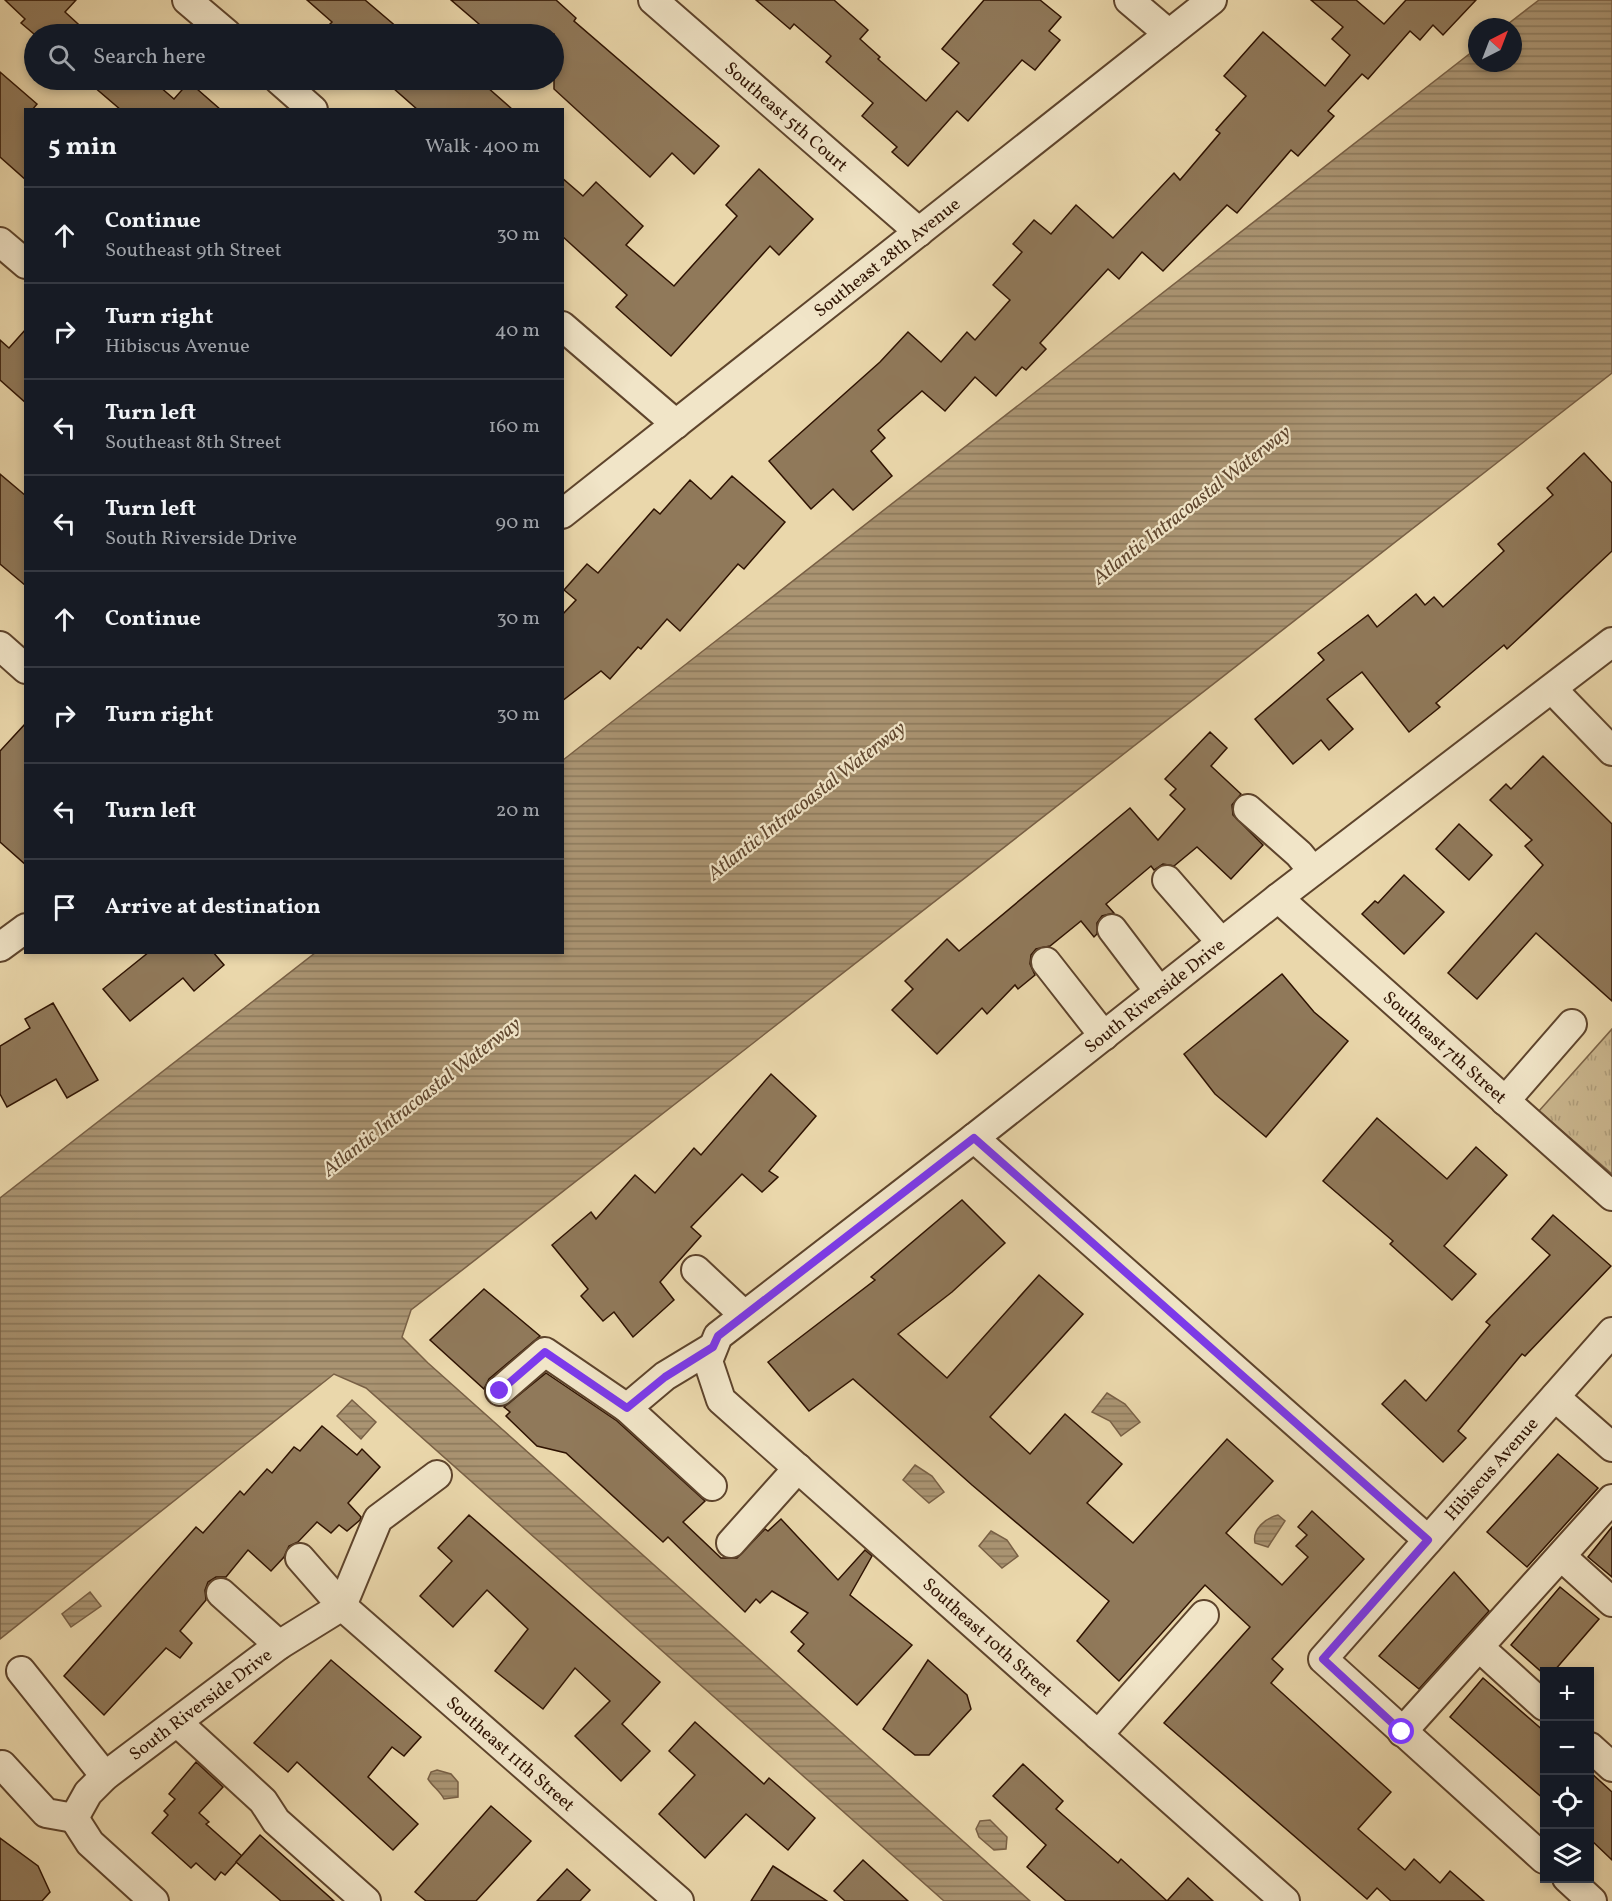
<!DOCTYPE html>
<meta charset="utf-8">
<style>
:root{--surface:#171b24;--page:#20242c;--text:#f1f3f6;--muted:#9ea1a6;--line:#363941}
body{margin:0;font-family:Vollkorn,serif;background:var(--page);color:var(--text)}
.controls{position:absolute;right:18px;bottom:18px;display:grid;overflow:hidden;border-radius:0px;box-shadow:0 3px 9px #0003}
.controls button{width:54px;height:54px;display:grid;place-items:center;padding:0;border:0;border-bottom:2px solid var(--line);background:var(--surface);color:var(--text);font:30px sans-serif}
.compass{position:absolute;left:1468px;top:18px;width:54px;height:54px;border-radius:50%;background:var(--surface);box-shadow:0 3px 9px #0003;rotate:42deg}
.stop{position:absolute;width:18px;height:18px;margin:-14px;border:4px solid #7c3aed;border-radius:50%;background:#fff}
.stop.end{background:#7c3aed;border-color:#fff;box-shadow:0 2px 6px #0008}
.list{margin:0;padding:0;list-style:none}
h2{display:flex;justify-content:space-between;align-items:center;height:78px;margin:0;padding:0 24px;font-size:26px}
h2 small{font-size:20px;font-weight:400;color:var(--muted)}
.list li{display:grid;grid-template-columns:39px 1fr auto;gap:18px;align-items:center;box-sizing:border-box;height:96px;padding:0 24px;border-top:2px solid var(--line)}
.list b{display:block;font-size:22px;white-space:nowrap}
.list p{margin:0;font-size:20px;white-space:nowrap;color:var(--muted)}
.list em{font-size:20px;font-style:normal;color:var(--muted)}
.icon{flex:none;width:33px;height:33px;fill:none;stroke:currentColor;stroke-width:2;stroke-linecap:round;stroke-linejoin:round}
.map{position:relative;flex:none;width:1612px;height:1901px;overflow:hidden}
.search{position:absolute;background:var(--surface);box-shadow:0 3px 9px #0003;left:24px;top:24px;width:540px;height:66px;display:flex;align-items:center;gap:15px;box-sizing:border-box;padding:0 21px;border-radius:33px;color:var(--muted);font-size:22px}
.panel{position:absolute;background:var(--surface);box-shadow:0 3px 9px #0003;left:24px;top:108px;width:540px;height:846px;border-radius:0px}
.map>svg:first-child{display:block}
</style>
<div class="map">
<svg width="1612" height="1901" viewBox="0 0 1612 1901">
<defs>
<pattern id="grass-tufts" width="24" height="20" patternUnits="userSpaceOnUse" patternTransform="scale(1.5)"><rect width="24" height="20" fill="#cab68e"/><path d="M3 7l-1-3M5 7V3M7 7l1-3M15 17l-1-3M17 17v-4M19 17l1-3" fill="none" stroke="#ae9c79"/></pattern>
<pattern id="water-rules" width="6" height="5" patternUnits="userSpaceOnUse" patternTransform="scale(1.5)"><rect width="6" height="5" fill="#aa9472"/><path d="M0 2.5h6" fill="none" stroke="#8b785b"/></pattern>
</defs>
<rect width="100%" height="100%" fill="#ead7ab"/>
<filter id="stains"><feTurbulence type="fractalNoise" baseFrequency=".00333" numOctaves="4"/><feColorMatrix values="0 0 0 0 .2 0 0 0 0 .09 0 0 0 0 .02 0 0 0 .5 -.17"/></filter>
<radialGradient id="worn" r=".72"><stop offset=".6" stop-color="#630" stop-opacity="0"/><stop offset="1" stop-color="#630" stop-opacity=".3"/></radialGradient>
<path fill="url(#grass-tufts)" stroke="#7c6448" stroke-width="1.5" d="M 1612,1029 L 1612,1174 L 1539,1111 Z"/>
<g fill="url(#water-rules)" stroke="#796045" stroke-width="1.5">
<path d="M 1539,0 L 1612,0 L 1612,373 L 411,1310 L 402,1337 L 428,1363 L 1030,1901 L 944,1901 L 366,1388 L 334,1374 L 0,1639 L 0,1198 L 315,953 L 562,952 L 563,760 L 1477,48 L 1477,63 L 1513,63 L 1513,27 L 1504,27 Z"/>
<path d="M 1107,1393 L 1125,1404 L 1140,1422 L 1121,1436 L 1110,1421 L 1092,1412 Z"/>
<path d="M 352,1400 L 376,1422 L 361,1439 L 337,1416 Z"/>
<path d="M 915,1465 L 932,1476 L 944,1492 L 929,1503 L 903,1480 Z"/>
<path d="M 1278,1515 L 1285,1521 L 1268,1547 L 1255,1543 C 1252,1529 1266,1518 1278,1515 Z"/>
<path d="M 991,1531 L 1007,1540 L 1018,1556 L 1002,1568 L 979,1546 Z"/>
<path d="M 90,1592 L 101,1606 L 71,1627 L 62,1614 Z"/>
<path d="M 437,1770 L 451,1774 L 458,1782 L 458,1797 L 444,1799 C 440,1791 433,1787 428,1779 L 431,1772 Z"/>
<path d="M 990,1820 L 1007,1837 L 1006,1849 L 994,1850 L 979,1837 L 976,1829 L 980,1821 Z"/>
</g>
<g fill="#90795a" stroke="#2f1302" stroke-width="1.5">
<path d="M 5,0 L 76,0 L 65,12 L 89,34 L 34,34 L 21,23 L 25,19 Z"/>
<path d="M 307,0 L 365,0 L 405,34 L 320,34 L 332,22 Z"/>
<path d="M 451,0 L 556,0 L 576,18 L 574,21 L 719,146 L 694,174 L 672,153 L 650,177 L 554,89 L 554,34 L 501,34 L 491,25 L 486,30 Z"/>
<path d="M 756,0 L 834,0 L 868,30 L 860,39 L 880,57 L 878,59 L 926,101 L 959,63 L 942,49 L 984,0 L 1040,0 L 1061,17 L 1049,31 L 1060,40 L 1035,70 L 1022,60 L 968,121 L 957,111 L 908,166 L 892,152 L 897,147 L 862,116 L 873,103 L 826,62 L 831,56 L 794,24 L 790,29 Z"/>
<path d="M 1311,0 L 1356,0 L 1384,24 L 1406,0 L 1476,0 L 1443,35 L 1433,25 L 1420,40 L 1410,31 L 1368,79 L 1362,74 L 1328,111 L 1334,116 L 1298,156 L 1291,150 L 1237,213 L 1227,205 L 1163,271 L 1142,252 L 1119,279 L 1108,269 L 1040,343 L 1046,349 L 1026,370 L 1022,367 L 996,396 L 975,377 L 945,411 L 922,391 L 878,430 L 885,438 L 871,451 L 892,476 L 853,510 L 833,489 L 811,509 L 769,461 L 880,362 L 908,332 L 941,362 L 967,332 L 975,340 L 1010,300 L 993,285 L 1022,252 L 1013,244 L 1034,220 L 1051,234 L 1076,205 L 1113,238 L 1174,173 L 1180,180 L 1220,133 L 1216,130 L 1246,96 L 1224,76 L 1263,32 L 1325,86 L 1350,55 L 1332,39 L 1343,27 Z"/>
<path d="M 0,72 L 37,104 L 32,110 L 26,110 L 26,180 L 0,157 Z"/>
<path d="M 86,80 L 152,80 L 174,99 L 189,82 L 221,110 L 121,110 Z"/>
<path d="M 384,80 L 479,80 L 513,110 L 418,110 Z"/>
<path d="M 759,169 L 813,219 L 779,255 L 770,246 L 671,356 L 616,307 L 627,295 L 562,236 L 562,178 L 583,196 L 596,182 L 643,226 L 626,245 L 674,286 L 737,216 L 726,205 Z"/>
<path d="M 26,329 L 26,403 L 0,380 L 0,340 L 9,348 Z"/>
<path d="M 1584,453 L 1612,483 L 1612,551 L 1507,649 L 1504,645 L 1436,703 L 1440,707 L 1409,732 L 1362,672 L 1327,699 L 1353,729 L 1329,750 L 1321,740 L 1293,764 L 1255,719 L 1324,660 L 1318,653 L 1368,615 L 1377,627 L 1416,594 L 1425,605 L 1434,597 L 1443,607 L 1504,551 L 1498,544 L 1553,495 L 1547,488 Z"/>
<path d="M 0,474 L 26,496 L 26,586 L 0,564 Z"/>
<path d="M 732,476 L 785,522 L 744,569 L 738,564 L 680,631 L 667,619 L 641,649 L 638,647 L 610,679 L 601,671 L 562,701 L 562,615 L 576,600 L 564,590 L 587,564 L 598,573 L 654,509 L 660,514 L 690,480 L 711,499 Z"/>
<path d="M 26,723 L 26,865 L 0,842 L 0,751 Z"/>
<path d="M 1210,732 L 1227,748 L 1211,766 L 1241,794 L 1232,805 L 1233,815 L 1263,845 L 1231,879 L 1197,847 L 1174,866 L 1163,864 L 1154,870 L 1151,866 L 1106,904 L 1114,913 L 1102,916 L 1097,923 L 1097,934 L 1094,937 L 1081,921 L 1050,946 L 1036,949 L 1031,955 L 1030,964 L 1035,975 L 1018,989 L 1015,985 L 987,1014 L 982,1008 L 937,1054 L 892,1010 L 913,989 L 905,981 L 947,939 L 959,951 L 1130,808 L 1158,840 L 1185,809 L 1170,795 L 1176,789 L 1165,779 Z"/>
<path d="M 1543,756 L 1612,824 L 1612,1001 L 1536,933 L 1477,999 L 1448,973 L 1543,865 L 1525,846 L 1532,840 L 1490,800 L 1506,784 L 1511,789 Z"/>
<path d="M 1459,824 L 1492,855 L 1469,880 L 1436,849 Z"/>
<path d="M 1404,875 L 1444,912 L 1404,954 L 1362,914 L 1375,901 L 1378,903 Z"/>
<path d="M 149,952 L 213,952 L 224,965 L 194,991 L 183,978 L 130,1021 L 103,989 Z"/>
<path d="M 1282,974 L 1314,1012 L 1348,1041 L 1266,1137 L 1215,1094 L 1184,1054 Z"/>
<path d="M 53,1003 L 98,1080 L 67,1098 L 56,1079 L 7,1107 L 0,1094 L 0,1046 L 30,1028 L 25,1019 Z"/>
<path d="M 771,1074 L 816,1116 L 769,1171 L 778,1177 L 762,1192 L 742,1174 L 691,1227 L 701,1236 L 660,1282 L 674,1300 L 633,1337 L 614,1312 L 603,1321 L 581,1296 L 588,1289 L 552,1245 L 591,1212 L 596,1219 L 635,1175 L 655,1193 L 694,1148 L 701,1155 Z"/>
<path d="M 1377,1118 L 1447,1179 L 1476,1147 L 1507,1175 L 1444,1246 L 1476,1274 L 1452,1300 L 1390,1244 L 1393,1241 L 1323,1181 Z"/>
<path d="M 962,1200 L 1005,1243 L 952,1292 L 898,1334 L 947,1378 L 1039,1275 L 1083,1314 L 990,1417 L 1030,1454 L 1065,1414 L 1122,1464 L 1087,1503 L 1133,1543 L 1227,1439 L 1273,1481 L 1226,1533 L 1282,1585 L 1308,1557 L 1296,1546 L 1307,1535 L 1298,1527 L 1312,1511 L 1364,1559 L 1272,1659 L 1283,1669 L 1271,1683 L 1391,1792 L 1358,1829 L 1405,1870 L 1414,1859 L 1440,1883 L 1450,1871 L 1484,1901 L 1391,1901 L 1377,1888 L 1367,1899 L 1164,1723 L 1250,1627 L 1205,1585 L 1119,1681 L 1077,1641 L 1109,1601 L 972,1485 L 853,1379 L 809,1411 L 768,1362 L 875,1280 L 871,1277 Z"/>
<path d="M 1553,1215 L 1611,1266 L 1525,1356 L 1522,1354 L 1458,1431 L 1466,1438 L 1443,1462 L 1382,1404 L 1405,1380 L 1426,1401 L 1490,1325 L 1486,1322 L 1550,1255 L 1532,1239 Z"/>
<path d="M 484,1289 L 540,1336 L 489,1379 L 484,1389 L 430,1340 Z"/>
<path d="M 546,1373 L 617,1421 L 705,1501 L 683,1522 L 721,1558 L 737,1558 L 765,1529 L 768,1531 L 781,1519 L 838,1580 L 865,1550 L 872,1556 L 850,1595 L 912,1645 L 857,1705 L 798,1651 L 804,1644 L 791,1632 L 808,1613 L 772,1591 L 760,1603 L 756,1599 L 745,1612 L 668,1537 L 663,1542 L 566,1453 L 537,1446 L 506,1416 L 510,1412 L 504,1407 Z"/>
<path d="M 322,1426 L 357,1455 L 362,1449 L 380,1467 L 348,1503 L 361,1517 L 360,1520 L 347,1531 L 339,1525 L 331,1533 L 317,1522 L 298,1542 L 289,1546 L 284,1557 L 271,1571 L 248,1550 L 226,1577 L 216,1577 L 208,1582 L 205,1590 L 206,1600 L 180,1631 L 192,1643 L 180,1658 L 166,1648 L 104,1715 L 64,1676 L 196,1527 L 203,1533 L 240,1491 L 244,1495 L 267,1469 L 272,1473 L 294,1447 L 300,1451 Z"/>
<path d="M 1558,1454 L 1598,1488 L 1527,1567 L 1487,1532 Z"/>
<path d="M 469,1515 L 660,1682 L 622,1724 L 650,1751 L 621,1781 L 575,1736 L 610,1701 L 575,1668 L 543,1709 L 495,1671 L 528,1629 L 487,1590 L 453,1627 L 420,1596 L 452,1561 L 438,1548 Z"/>
<path d="M 1612,1527 L 1612,1577 L 1588,1557 Z"/>
<path d="M 1454,1572 L 1489,1611 L 1419,1689 L 1379,1656 Z"/>
<path d="M 1560,1587 L 1599,1619 L 1554,1671 L 1545,1671 L 1545,1675 L 1511,1645 Z"/>
<path d="M 331,1660 L 421,1737 L 404,1756 L 392,1747 L 368,1777 L 418,1824 L 393,1850 L 297,1762 L 288,1772 L 254,1743 Z"/>
<path d="M 928,1660 L 967,1695 L 971,1709 L 929,1755 L 915,1755 L 883,1729 Z"/>
<path d="M 1483,1678 L 1545,1732 L 1545,1800 L 1450,1717 Z"/>
<path d="M 695,1722 L 764,1784 L 769,1778 L 815,1818 L 788,1850 L 746,1814 L 705,1858 L 659,1814 L 695,1775 L 669,1751 Z"/>
<path d="M 196,1762 L 223,1787 L 199,1813 L 209,1822 L 206,1824 L 242,1856 L 225,1875 L 221,1872 L 215,1880 L 196,1863 L 191,1868 L 152,1833 L 168,1815 L 164,1811 L 175,1799 L 169,1794 Z"/>
<path d="M 1023,1764 L 1063,1801 L 1056,1809 L 1118,1863 L 1121,1859 L 1167,1901 L 1188,1878 L 1213,1901 L 1066,1901 L 1027,1867 L 1046,1845 L 993,1796 Z"/>
<path d="M 1590,1772 L 1612,1792 L 1612,1860 L 1590,1839 Z"/>
<path d="M 491,1806 L 531,1841 L 476,1901 L 426,1901 L 415,1892 Z"/>
<path d="M 260,1835 L 334,1901 L 281,1901 L 236,1862 Z"/>
<path d="M 0,1838 L 38,1866 L 50,1892 L 42,1901 L 0,1901 Z"/>
<path d="M 863,1860 L 908,1901 L 845,1901 L 834,1891 Z"/>
<path d="M 773,1866 L 827,1901 L 751,1901 Z"/>
<path d="M 567,1869 L 590,1890 L 580,1901 L 537,1901 Z"/>
</g>
<g fill="none" stroke-linecap="round" stroke-linejoin="round">
<g stroke="#5e442c" stroke-width="32">
<g id="minor">
<path d="M 187,0 L 227,34"/>
<path id="s1" d="M 653,0 L 919,232"/>
<path d="M 1129,0 L 1169,34"/>
<path d="M 279,80 L 313,110"/>
<path d="M 0,242 L 26,264"/>
<path d="M 562,326 L 676,424"/>
<path id="s2" d="M 562,514 L 1212,0"/>
<path d="M 0,646 L 26,669"/>
<path d="M 1552,689 L 1612,751"/>
<path d="M 1248,809 L 1299,854 L 1313,871"/>
<path d="M 1167,880 L 1221,942"/>
<path id="s3" d="M 1278,898 L 1612,1196"/>
<path d="M 1112,929 L 1159,991"/>
<path d="M 0,947 L 26,928"/>
<path d="M 1046,962 L 1104,1036"/>
<path d="M 1505,1101 L 1572,1024"/>
<path d="M 974,1138 L 1428,1540"/>
<path d="M 696,1270 L 744,1315"/>
<path d="M 500,1391 L 545,1352 L 627,1408"/>
<path d="M 1555,1397 L 1612,1447"/>
<path d="M 712,1486 L 627,1408 L 665,1376 L 713,1347"/>
<path d="M 731,1543 L 798,1468"/>
<path d="M 1562,1557 L 1612,1602"/>
<path id="s4" d="M 300,1558 L 342,1606 L 679,1901"/>
<path d="M 221,1593 L 279,1645"/>
<path d="M 342,1606 L 378,1519 L 437,1475"/>
<path d="M 1480,1648 L 1544,1706"/>
<path d="M 21,1671 L 105,1776"/>
<path d="M 178,1723 L 263,1801 L 276,1821 L 366,1901"/>
<path d="M 1402,1732 L 1612,1499"/>
<path d="M 1098,1735 L 1204,1615"/>
<path d="M 1590,1747 L 1612,1767"/>
<path d="M 0,1767 L 2,1765 L 46,1813 L 74,1818"/>
<path id="s5" d="M 74,1818 L 88,1793 L 105,1776 L 279,1645 L 342,1606"/>
<path d="M 74,1818 L 90,1843 L 154,1901"/>
<path id="s6" d="M 1544,1859 L 1323,1659 L 1612,1332"/>
<path d="M 1567,1878 L 1592,1901"/>
<path id="s7" d="M 1285,1901 L 721,1400 L 708,1361 L 718,1336 L 974,1138 L 1278,898 L 1612,642"/>
</g>
</g>
<use href="#minor" stroke="#f1e5c8" stroke-width="28"/>
</g>
<g fill="none" stroke-linecap="round" stroke-linejoin="round">
<path stroke="#7c3aed" stroke-width="8" d="M 500,1391 L 545,1352 L 627,1408 L 665,1377 L 713,1347 L 718,1336 L 974,1138 L 1428,1540 L 1323,1659 L 1402,1732"/>
</g>
<g text-anchor="middle" stroke-width="4.5" stroke-linejoin="round" paint-order="stroke">
<g font-size="18" fill="#2f1302" stroke="#f1e5c8">
<text dy="6" stroke="none"><textPath href="#s1" startOffset="177">Southeast 5th Court</textPath></text>
<text dy="6" stroke="none"><textPath href="#s2" startOffset="414">Southeast 28th Avenue</textPath></text>
<text dy="6" stroke="none"><textPath href="#s7" startOffset="1376">South Riverside Drive</textPath></text>
<text dy="6" stroke="none"><textPath href="#s3" startOffset="224">Southeast 7th Street</textPath></text>
<text dy="6" stroke="none"><textPath href="#s6" startOffset="552">Hibiscus Avenue</textPath></text>
<text transform="translate(988 1637) rotate(42)" y="6">Southeast 10th Street</text>
<text dy="6" stroke="none"><textPath href="#s5" startOffset="172">South Riverside Drive</textPath></text>
<text dy="6" stroke="none"><textPath href="#s4" startOffset="288">Southeast 11th Street</textPath></text>
</g>
<g font-size="20" font-style="italic" fill="#60472f" stroke="#f1e5c8">
<text transform="translate(1191 504) rotate(-38)" y="7">Atlantic Intracoastal Waterway</text>
<text transform="translate(806 800) rotate(-38)" y="7">Atlantic Intracoastal Waterway</text>
<text transform="translate(421 1096) rotate(-38)" y="7">Atlantic Intracoastal Waterway</text>
</g>
</g>
<rect width="100%" height="100%" filter="url(#stains)"/>
<rect width="100%" height="100%" fill="url(#worn)"/>
</svg>
<div class="controls">
<button>+</button>
<button>−</button>
<button><svg class="icon" aria-label="locate" viewBox="0 0 24 24"><circle cx="12" cy="12" r="6"/><path d="M12 2v4M12 18v4M2 12h4M18 12h4"/></svg></button>
<button><svg class="icon" aria-label="layers" viewBox="0 0 24 24"><path d="M12 4l9 5-9 5-9-5zM3 14l9 5 9-5"/></svg></button>
</div>
<svg class="compass" viewBox="-18 -18 36 36"><path d="M0-13l5 13h-10z" fill="#e53935"/><path d="M0 13l5-13h-10z" fill="#9ea1a6"/></svg>
<div class="stop" style="left:1402px;top:1732px"></div>
<div class="stop end" style="left:500px;top:1391px"></div>
<div class="search"><svg class="icon" aria-label="search" viewBox="0 0 24 24"><circle cx="10" cy="10" r="6"/><path d="M15 15l6 6"/></svg>Search here</div>
<section class="panel">
<h2>5 min<small>Walk · 400 m</small></h2>
<ul class="list">
<li><svg class="icon" aria-label="ahead" viewBox="0 0 24 24"><path d="M12 20V5M6 11l6-6 6 6"/></svg><div><b>Continue</b><p>Southeast 9th Street</p></div><em>30 m</em></li>
<li><svg class="icon" aria-label="right" viewBox="0 0 24 24"><path d="M7 20v-9h11M14 6l5 5-5 5"/></svg><div><b>Turn right</b><p>Hibiscus Avenue</p></div><em>40 m</em></li>
<li><svg class="icon" aria-label="left" viewBox="0 0 24 24"><path d="M17 20v-9H6M10 6l-5 5 5 5"/></svg><div><b>Turn left</b><p>Southeast 8th Street</p></div><em>160 m</em></li>
<li><svg class="icon" aria-label="left" viewBox="0 0 24 24"><path d="M17 20v-9H6M10 6l-5 5 5 5"/></svg><div><b>Turn left</b><p>South Riverside Drive</p></div><em>90 m</em></li>
<li><svg class="icon" aria-label="ahead" viewBox="0 0 24 24"><path d="M12 20V5M6 11l6-6 6 6"/></svg><div><b>Continue</b></div><em>30 m</em></li>
<li><svg class="icon" aria-label="right" viewBox="0 0 24 24"><path d="M7 20v-9h11M14 6l5 5-5 5"/></svg><div><b>Turn right</b></div><em>30 m</em></li>
<li><svg class="icon" aria-label="left" viewBox="0 0 24 24"><path d="M17 20v-9H6M10 6l-5 5 5 5"/></svg><div><b>Turn left</b></div><em>20 m</em></li>
<li><svg class="icon" aria-label="arrive" viewBox="0 0 24 24"><path d="M6 21V4h12l-3 4 3 4H6"/></svg><div><b>Arrive at destination</b></div></li>
</ul>
</section>
</div>
